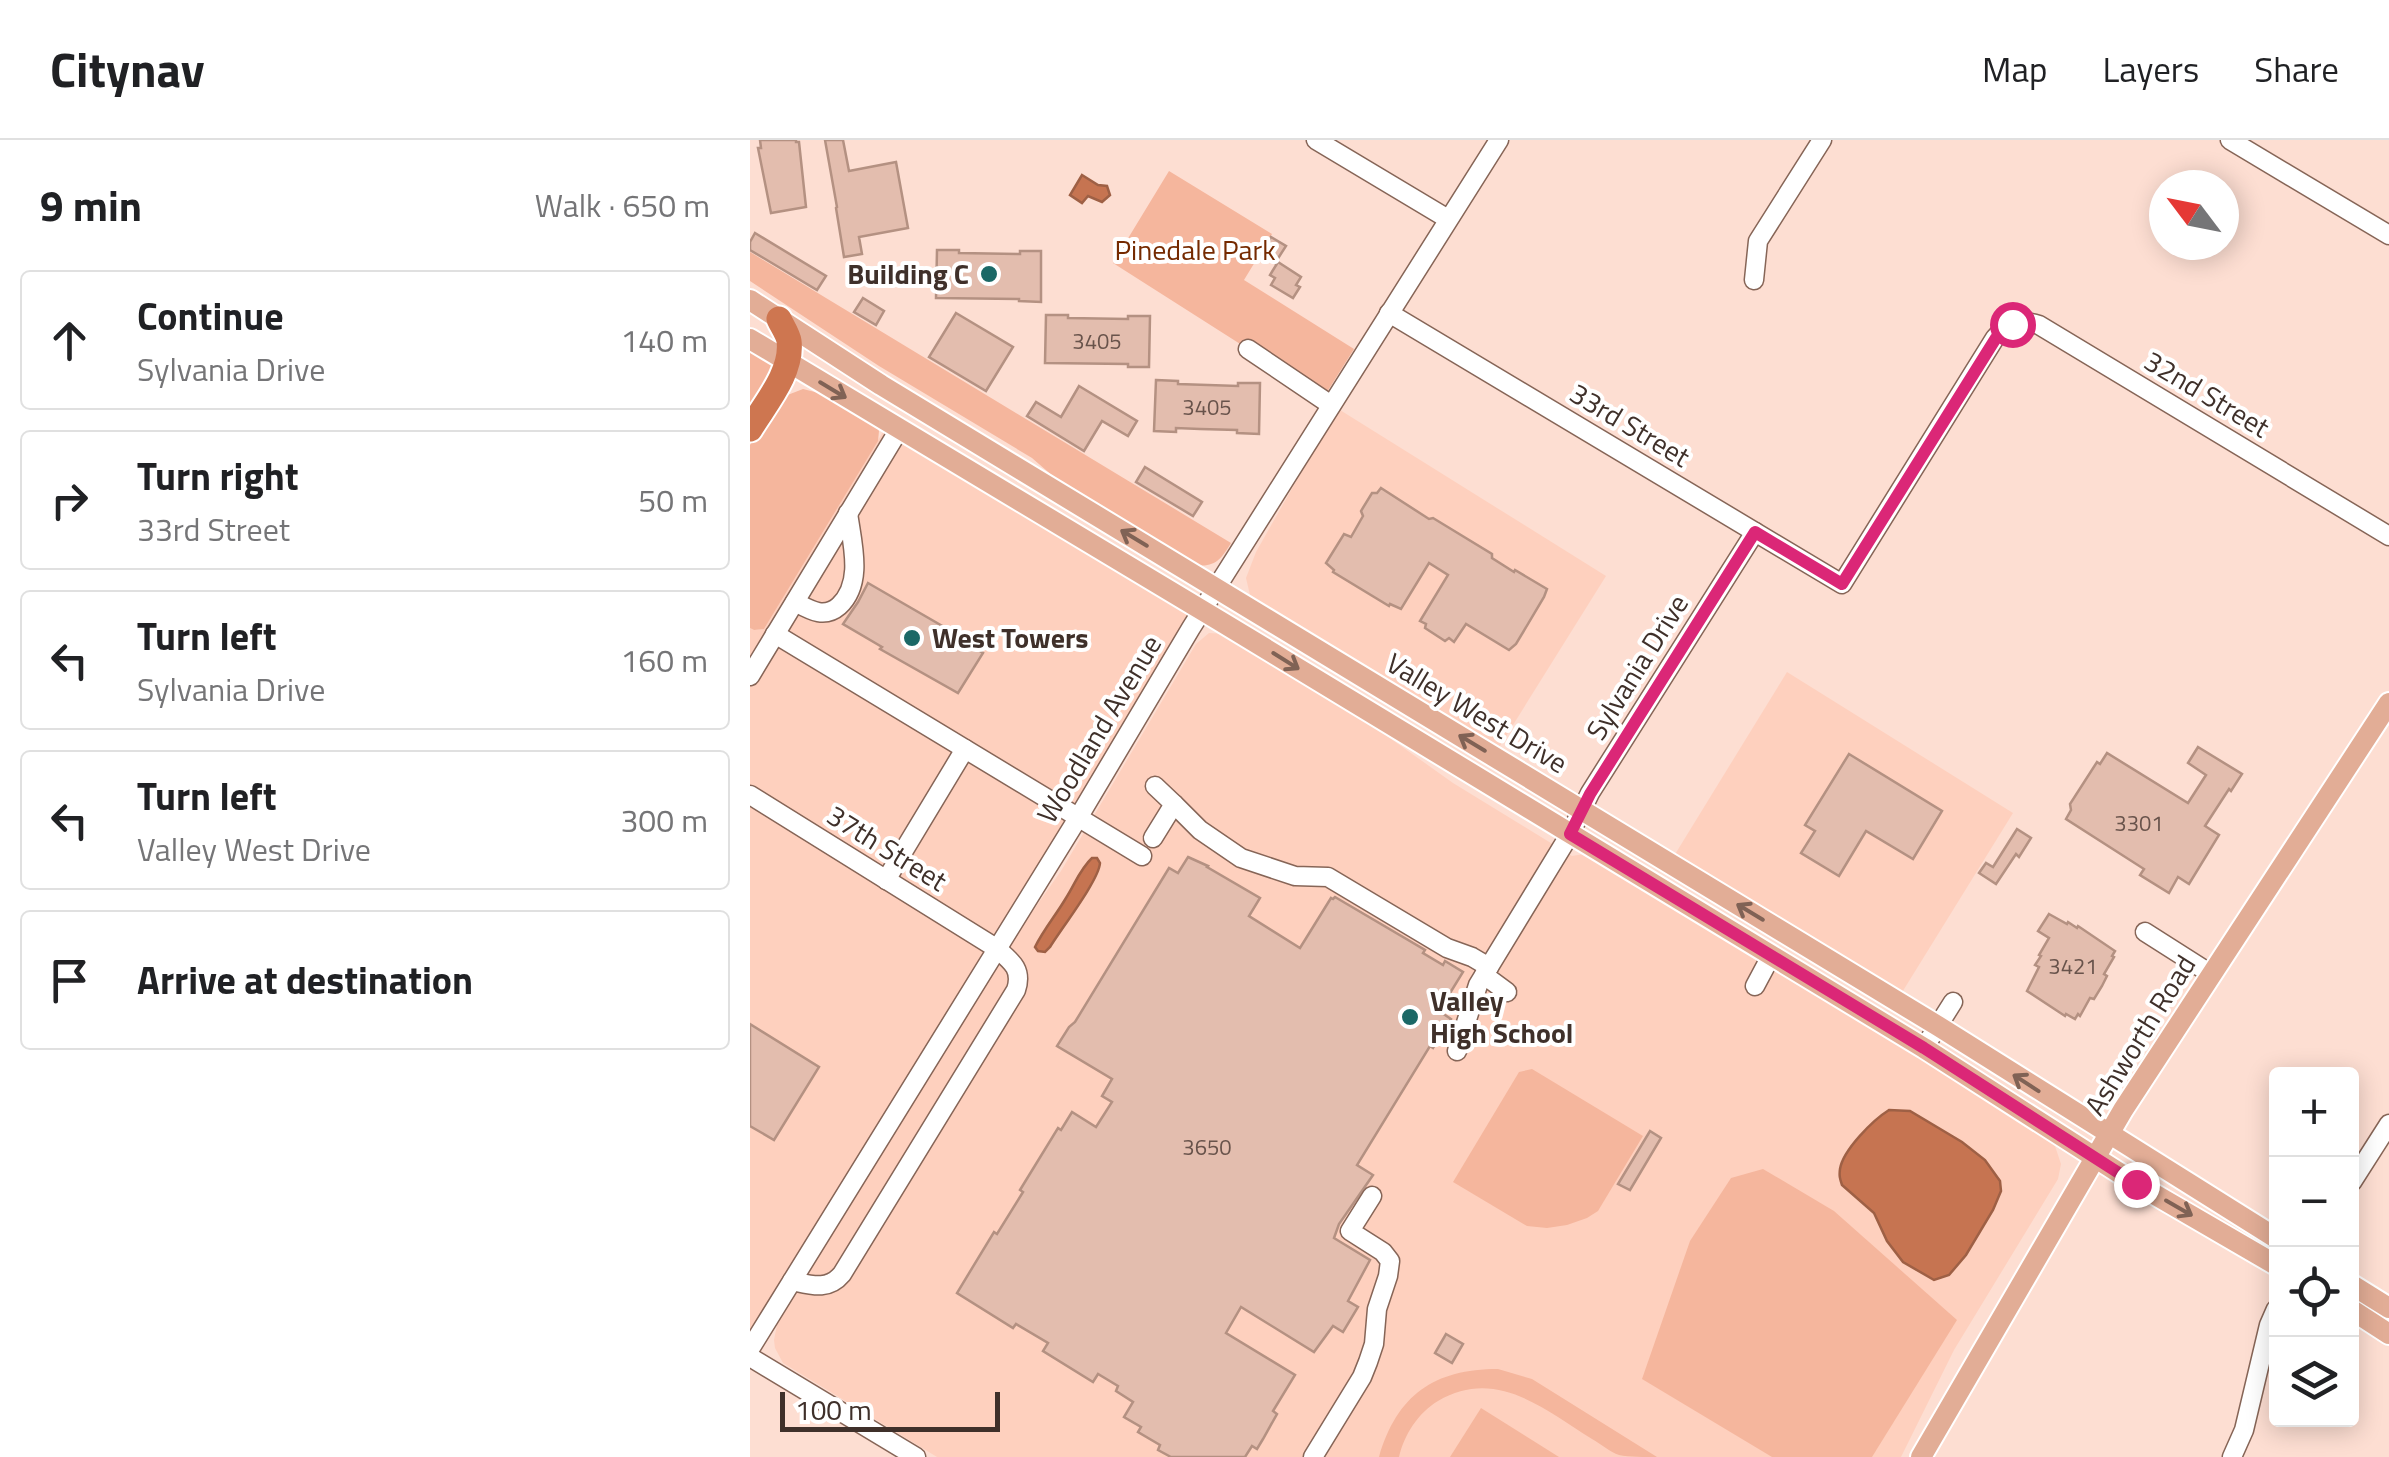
<!DOCTYPE html>
<meta charset="utf-8">
<style>
:root{--surface:#fff;--page:#f2f2f2;--text:#202124;--muted:#757577;--line:#e0e0e0}
body{margin:0;font-family:"Titillium Web",sans-serif;background:var(--page);color:var(--text)}
.controls{position:absolute;right:30px;bottom:30px;display:grid;overflow:hidden;border-radius:10px;box-shadow:0 5px 25px #0003}
.controls button{width:90px;height:90px;display:grid;place-items:center;padding:0;border:0;border-bottom:2px solid var(--line);background:var(--surface);color:var(--text);font:50px sans-serif}
.compass{position:absolute;left:1399px;top:30px;width:90px;height:90px;border-radius:50%;background:var(--surface);box-shadow:0 5px 25px #0003;rotate:302deg}
.scale{position:absolute;left:30px;bottom:25px;width:220px;box-sizing:border-box;padding-left:10px;border:5px solid #3f302a;border-top:0;font-size:28px;line-height:35px;white-space:nowrap;color:#3f302a;-webkit-text-stroke:8px #fff;paint-order:stroke}
.stop{position:absolute;width:30px;height:30px;margin:-22px;border:8px solid #db2777;border-radius:50%;background:#fff}
.stop.end{background:#db2777;border-color:#fff;box-shadow:0 2px 10px #0008}
.list{margin:0;padding:0;list-style:none}
h2{display:flex;justify-content:space-between;align-items:center;height:130px;margin:0;padding:0 40px;font-size:42px}
h2 small{font-size:32px;font-weight:400;color:var(--muted)}
.list li{display:grid;grid-template-columns:65px 1fr auto;gap:30px;align-items:center;box-sizing:border-box;height:140px;margin:0 20px 20px;padding:0 20px;border:2px solid var(--line);border-radius:10px}
.list b{display:block;font-size:38px;white-space:nowrap}
.list p{margin:0;font-size:32px;white-space:nowrap;color:var(--muted)}
.list em{font-size:32px;font-style:normal;color:var(--muted)}
.icon{flex:none;width:55px;height:55px;fill:none;stroke:currentColor;stroke-width:2;stroke-linecap:round;stroke-linejoin:round}
.map{position:relative;flex:none;width:1639px;height:1317px;overflow:hidden}
header{display:flex;align-items:center;gap:60px;box-sizing:border-box;height:140px;padding:0 50px;background:var(--surface);border-bottom:2px solid var(--line)}
header strong{font-size:48px}
nav{display:flex;gap:55px;margin-inline-start:auto;font-size:35px}
main{display:flex}
aside{flex:1;background:var(--surface)}
.map>svg:first-child{display:block}
</style>
<header>
<strong>Citynav</strong>
<nav><a>Map</a><a>Layers</a><a>Share</a></nav>
</header>
<main>
<aside>
<h2>9 min<small>Walk · 650 m</small></h2>
<ul class="list">
<li><svg class="icon" aria-label="ahead" viewBox="0 0 24 24"><path d="M12 20V5M6 11l6-6 6 6"/></svg><div><b>Continue</b><p>Sylvania Drive</p></div><em>140 m</em></li>
<li><svg class="icon" aria-label="right" viewBox="0 0 24 24"><path d="M7 20v-9h11M14 6l5 5-5 5"/></svg><div><b>Turn right</b><p>33rd Street</p></div><em>50 m</em></li>
<li><svg class="icon" aria-label="left" viewBox="0 0 24 24"><path d="M17 20v-9H6M10 6l-5 5 5 5"/></svg><div><b>Turn left</b><p>Sylvania Drive</p></div><em>160 m</em></li>
<li><svg class="icon" aria-label="left" viewBox="0 0 24 24"><path d="M17 20v-9H6M10 6l-5 5 5 5"/></svg><div><b>Turn left</b><p>Valley West Drive</p></div><em>300 m</em></li>
<li><svg class="icon" aria-label="arrive" viewBox="0 0 24 24"><path d="M6 21V4h12l-3 4 3 4H6"/></svg><div><b>Arrive at destination</b></div></li>
</ul>
</aside>
<div class="map">
<svg width="1639" height="1317" viewBox="0 0 1639 1317">
<rect width="100%" height="100%" fill="#fdded2"/>
<g fill="#fed0be">
<path d="M 590,270 L 856,436 L 748,609 L 504,459 L 500,455 L 496,438 L 506,412 L 548,338 Z"/>
<path d="M 139,282 L 453,470 L 0,1209 L 0,488 L 4,490 L 14,489 Z"/>
<path d="M 459,493 L 475,494 L 606,574 L 703,643 L 822,716 L 834,714 L 1171,917 L 1295,997 L 1305,1006 L 1311,1024 L 1308,1039 L 1204,1210 L 1151,1317 L 187,1317 L 33,1223 L 25,1208 L 24,1200 L 27,1185 L 268,792 L 311,731 L 446,504 Z"/>
<path d="M 1037,532 L 1263,673 L 1151,854 L 924,716 Z"/>
</g>
<g fill="#f5b69d">
<path d="M 419,31 L 522,94 L 494,140 L 604,209 L 572,260 L 523,225 L 363,123 Z"/>
<path d="M 0,112 L 481,403 C 472,418 465,428 446,425 L 312,344 L 282,318 L 129,226 L 0,141 Z"/>
<path d="M 0,210 L 22,224 L 23,227 L 0,265 Z"/>
<path d="M 53,249 L 73,254 L 125,284 L 129,291 L 128,301 L 14,489 L 4,490 L 0,488 L 0,305 L 23,267 L 35,256 Z"/>
<path d="M 782,929 L 893,996 L 848,1071 L 837,1078 L 817,1085 L 797,1088 L 777,1086 L 703,1042 L 769,932 Z"/>
<path d="M 1013,1029 L 1084,1071 L 1207,1180 L 1122,1317 L 1022,1317 L 892,1239 L 940,1101 L 981,1038 Z"/>
<path d="M 748,1229 L 782,1239 L 907,1317 C 895,1317 879,1317 869,1315 C 860,1312 851,1304 842,1299 C 794,1269 746,1227 688,1261 C 668,1273 654,1295 649,1317 L 629,1317 C 647,1255 684,1229 748,1229 Z"/>
<path d="M 731,1268 L 809,1317 L 700,1317 Z"/>
</g>
<g fill="#c67451" stroke="#9e6045" stroke-width="2.5">
<path d="M 332,35 L 348,45 L 357,46 L 360,55 L 352,62 L 338,56 L 332,63 L 320,55 Z"/>
<path d="M 342,718 L 347,718 L 350,723 C 349,740 311,789 300,807 L 295,812 L 288,811 L 285,807 C 294,789 306,775 316,758 C 325,744 330,729 342,718 Z"/>
<path d="M 1139,970 L 1160,971 L 1212,1002 L 1235,1020 L 1250,1041 L 1251,1051 L 1243,1070 L 1216,1115 L 1199,1135 L 1184,1140 L 1153,1122 L 1137,1101 L 1124,1073 L 1092,1045 C 1090,1039 1089,1036 1090,1029 C 1093,1010 1123,980 1139,970 Z"/>
</g>
<g fill="#e3bdae" stroke="#b49182" stroke-width="2.5">
<path d="M 10,0 L 46,0 L 46,2 L 49,2 L 56,67 L 21,73 L 8,8 L 11,8 Z"/>
<path d="M 75,0 L 93,0 L 99,31 L 146,22 L 158,88 L 109,97 L 112,114 L 94,117 L 86,68 L 87,67 Z"/>
<path d="M 5,93 L 76,136 L 67,150 L 0,110 L 0,102 Z"/>
<path d="M 521,97 L 536,106 L 525,123 L 510,114 Z"/>
<path d="M 187,110 L 209,110 L 209,113 L 270,114 L 270,111 L 291,111 L 291,162 L 269,161 L 269,159 L 186,158 Z"/>
<path d="M 528,122 L 551,137 L 546,145 L 550,147 L 543,158 L 521,145 L 525,138 L 520,135 Z"/>
<path d="M 113,158 L 134,171 L 126,185 L 104,172 Z"/>
<path d="M 206,173 L 263,207 L 236,251 L 179,217 Z"/>
<path d="M 296,175 L 318,175 L 318,178 L 378,179 L 378,176 L 400,176 L 399,227 L 378,227 L 378,224 L 295,223 Z"/>
<path d="M 406,240 L 428,241 L 428,244 L 488,246 L 488,243 L 510,243 L 509,294 L 487,293 L 487,290 L 450,289 L 426,288 L 426,292 L 404,291 Z"/>
<path d="M 329,246 L 387,281 L 378,296 L 352,281 L 334,311 L 277,276 L 286,262 L 311,277 Z"/>
<path d="M 395,327 L 452,362 L 443,376 L 386,342 Z"/>
<path d="M 631,348 L 679,379 L 683,378 L 742,414 L 742,418 L 764,432 L 765,430 L 797,449 L 794,457 L 766,504 L 759,510 L 716,484 L 704,502 L 699,498 L 695,501 L 675,488 L 676,484 L 670,481 L 698,435 L 679,423 L 651,469 L 640,464 L 639,466 L 583,432 L 584,430 L 576,423 L 594,394 L 601,397 L 613,376 L 611,371 L 622,353 L 627,353 Z"/>
<path d="M 118,443 L 194,487 L 193,489 L 233,513 L 208,553 L 130,509 L 132,507 L 93,484 L 108,462 Z"/>
<path d="M 1448,607 L 1492,634 L 1481,651 L 1479,649 L 1455,686 L 1469,695 L 1439,744 L 1428,737 L 1419,753 L 1390,735 L 1394,729 L 1316,679 L 1321,670 L 1320,664 L 1347,622 L 1350,624 L 1357,613 L 1438,663 L 1456,635 L 1438,623 Z"/>
<path d="M 1099,614 L 1192,671 L 1163,719 L 1116,691 L 1089,736 L 1051,713 L 1065,691 L 1055,685 Z"/>
<path d="M 1267,689 L 1281,698 L 1269,717 L 1266,714 L 1246,744 L 1229,733 L 1236,723 L 1243,727 Z"/>
<path d="M 438,717 L 458,726 L 457,727 L 510,758 L 499,776 L 550,808 L 581,758 L 583,759 L 585,757 L 675,810 L 673,813 L 693,825 L 695,821 L 713,832 L 689,871 L 701,879 L 683,908 L 680,906 L 607,1025 L 623,1035 L 589,1084 L 584,1098 L 620,1120 L 598,1161 L 608,1167 L 593,1192 L 583,1186 L 564,1212 L 491,1167 L 476,1193 L 545,1235 L 523,1271 L 527,1274 L 513,1299 L 507,1309 L 502,1306 L 495,1317 L 421,1317 L 408,1310 L 410,1305 L 388,1292 L 391,1287 L 374,1277 L 383,1262 L 366,1251 L 368,1246 L 348,1234 L 343,1242 L 293,1211 L 298,1203 L 266,1184 L 263,1188 L 207,1153 L 244,1092 L 247,1094 L 273,1052 L 270,1050 L 308,988 L 311,990 L 322,972 L 346,987 L 362,962 L 352,956 L 362,939 L 307,906 L 319,887 L 325,882 L 419,728 L 428,733 Z"/>
<path d="M 1299,774 L 1317,784 L 1318,782 L 1327,788 L 1328,786 L 1365,811 L 1362,816 L 1364,817 L 1354,834 L 1357,836 L 1352,846 L 1344,859 L 1340,858 L 1330,876 L 1328,874 L 1325,879 L 1316,874 L 1315,876 L 1277,851 L 1289,827 L 1285,825 L 1291,816 L 1289,815 L 1299,798 L 1288,791 Z"/>
<path d="M 0,884 L 69,927 L 24,1000 L 0,986 Z"/>
<path d="M 900,991 L 911,998 L 880,1050 L 868,1044 Z"/>
<path d="M 696,1194 L 713,1204 L 702,1223 L 685,1213 Z"/>
</g>
<g fill="none" stroke-linecap="round" stroke-linejoin="round">
<g stroke="#866557" stroke-width="21">
<g id="minor">
<path d="M 566,0 L 698,79"/>
<path d="M 1480,0 L 1639,95"/>
<path d="M 1004,140 L 1008,101 L 1072,0"/>
<path d="M 639,173 L 1092,444 L 1245,198 C 1257,184 1271,179 1289,185 L 1639,396"/>
<path d="M 498,209 L 581,265"/>
<path d="M 45,462 C 60,470 74,479 89,466 C 114,443 102,403 98,373"/>
<path d="M 25,494 L 392,716"/>
<path d="M 0,536 L 150,288"/>
<path d="M 0,655 L 246,808 C 261,821 273,829 266,850 L 92,1134 C 78,1151 61,1145 42,1141"/>
<path d="M 424,664 L 450,690 L 491,718 L 545,736 L 578,737 L 697,808 L 722,817 L 739,827"/>
<path d="M 403,698 L 424,664 L 405,646"/>
<path d="M 136,740 L 215,609"/>
<path d="M 1395,792 L 1461,834"/>
<path d="M 734,835 L 757,852"/>
<path d="M 1005,846 L 1021,816"/>
<path d="M 1174,908 L 1203,862"/>
<path d="M 707,911 L 728,845 L 820,694 L 840,653 L 1005,392"/>
<path d="M 1602,1042 L 1639,984"/>
<path d="M 0,1209 L 328,678 L 441,488 L 749,0"/>
<path d="M 0,1217 L 166,1317"/>
<path d="M 563,1317 L 612,1237 L 618,1222 L 624,1204 L 627,1169 L 638,1136 L 640,1121 L 633,1112 L 600,1091 L 622,1056"/>
<path d="M 1482,1317 L 1494,1290 L 1519,1185 L 1526,1169"/>
</g>
</g>
<g stroke="#fff" stroke-width="24">
<g id="major">
<path d="M 0,160 L 131,245 L 1188,886 L 1526,1098"/>
<path d="M 0,199 L 470,481 L 1174,908 L 1385,1043 L 1526,1125"/>
<path d="M 1602,1145 L 1639,1168"/>
<path d="M 1602,1170 L 1639,1194"/>
<path d="M 1171,1317 L 1373,970 L 1639,563"/>
</g>
</g>
<g stroke="#fff" stroke-width="29">
<path id="highway" d="M 0,289 C 15,264 43,232 39,201 C 38,194 32,186 29,179"/>
</g>
<use href="#minor" stroke="#fff" stroke-width="18"/>
<use href="#major" stroke="#e2ad96" stroke-width="20"/>
<use href="#highway" stroke="#ce7650" stroke-width="25"/>
</g>
<defs><path id="oneway-shaft" d="M-6 0H5M1.5-3L5.5 0L1.5 3" fill="none" stroke-width="1.6" stroke-linecap="round" stroke-linejoin="round" transform="scale(2.5)"/></defs>
<g stroke="#806255">
<use href="#oneway-shaft" transform="translate(83 250) rotate(31)"/>
<use href="#oneway-shaft" transform="translate(384 398) rotate(-149)"/>
<use href="#oneway-shaft" transform="translate(536 521) rotate(32)"/>
<use href="#oneway-shaft" transform="translate(722 603) rotate(-149)"/>
<use href="#oneway-shaft" transform="translate(1000 772) rotate(-149)"/>
<use href="#oneway-shaft" transform="translate(1276 943) rotate(-147)"/>
<use href="#oneway-shaft" transform="translate(1429 1068) rotate(30)"/>
</g>
<g fill="none" stroke-linecap="round" stroke-linejoin="round">
<path stroke="#db2777" stroke-width="12" d="M 1262,184 L 1252,190 L 1246,198 L 1092,444 L 1005,392 L 840,654 L 820,694 L 1174,908 L 1386,1044"/>
</g>
<g fill="#1b6866" stroke="#fff" stroke-width="4">
<circle cx="239" cy="134" r="10"/>
<circle cx="162" cy="498" r="10"/>
<circle cx="660" cy="877" r="10"/>
</g>
<g text-anchor="middle" stroke-width="8" stroke-linejoin="round" paint-order="stroke">
<g font-size="22" fill="#68534b">
<text x="347" y="209">3405</text>
<text x="457" y="275">3405</text>
<text x="1389" y="691">3301</text>
<text x="1323" y="834">3421</text>
<text x="457" y="1015">3650</text>
</g>
<g font-size="28" fill="#752a00" stroke="#fff">
<text x="445" y="120">Pinedale Park</text>
</g>
<g font-size="28" font-weight="bold" fill="#3f302a" stroke="#fff" text-anchor="start">
<text x="219" y="144" text-anchor="end">Building C</text>
<text x="182" y="508">West Towers</text>
<text x="680" y="871">Valley<tspan x="680" dy="32">High School</tspan></text>
</g>
<g font-size="28" fill="#3f302a" stroke="#fff">
<text transform="translate(1457 254) rotate(31)" y="10">32nd Street</text>
<text transform="translate(880 285) rotate(31)" y="10">33rd Street</text>
<text transform="translate(887 527) rotate(-58)" y="10">Sylvania Drive</text>
<text transform="translate(727 573) rotate(31)" y="10">Valley West Drive</text>
<text transform="translate(349 589) rotate(-59)" y="10">Woodland Avenue</text>
<text transform="translate(137 708) rotate(32)" y="10">37th Street</text>
<text transform="translate(1390 895) rotate(-58)" y="10">Ashworth Road</text>
</g>
</g>
</svg>
<div class="controls">
<button>+</button>
<button>−</button>
<button><svg class="icon" aria-label="locate" viewBox="0 0 24 24"><circle cx="12" cy="12" r="6"/><path d="M12 2v4M12 18v4M2 12h4M18 12h4"/></svg></button>
<button><svg class="icon" aria-label="layers" viewBox="0 0 24 24"><path d="M12 4l9 5-9 5-9-5zM3 14l9 5 9-5"/></svg></button>
</div>
<svg class="compass" viewBox="-18 -18 36 36"><path d="M0-13l5 13h-10z" fill="#e53935"/><path d="M0 13l5-13h-10z" fill="#757577"/></svg>
<div class="scale">100 m</div>
<div class="stop" style="left:1262px;top:184px"></div>
<div class="stop end" style="left:1386px;top:1044px"></div>
</div>
</main>
